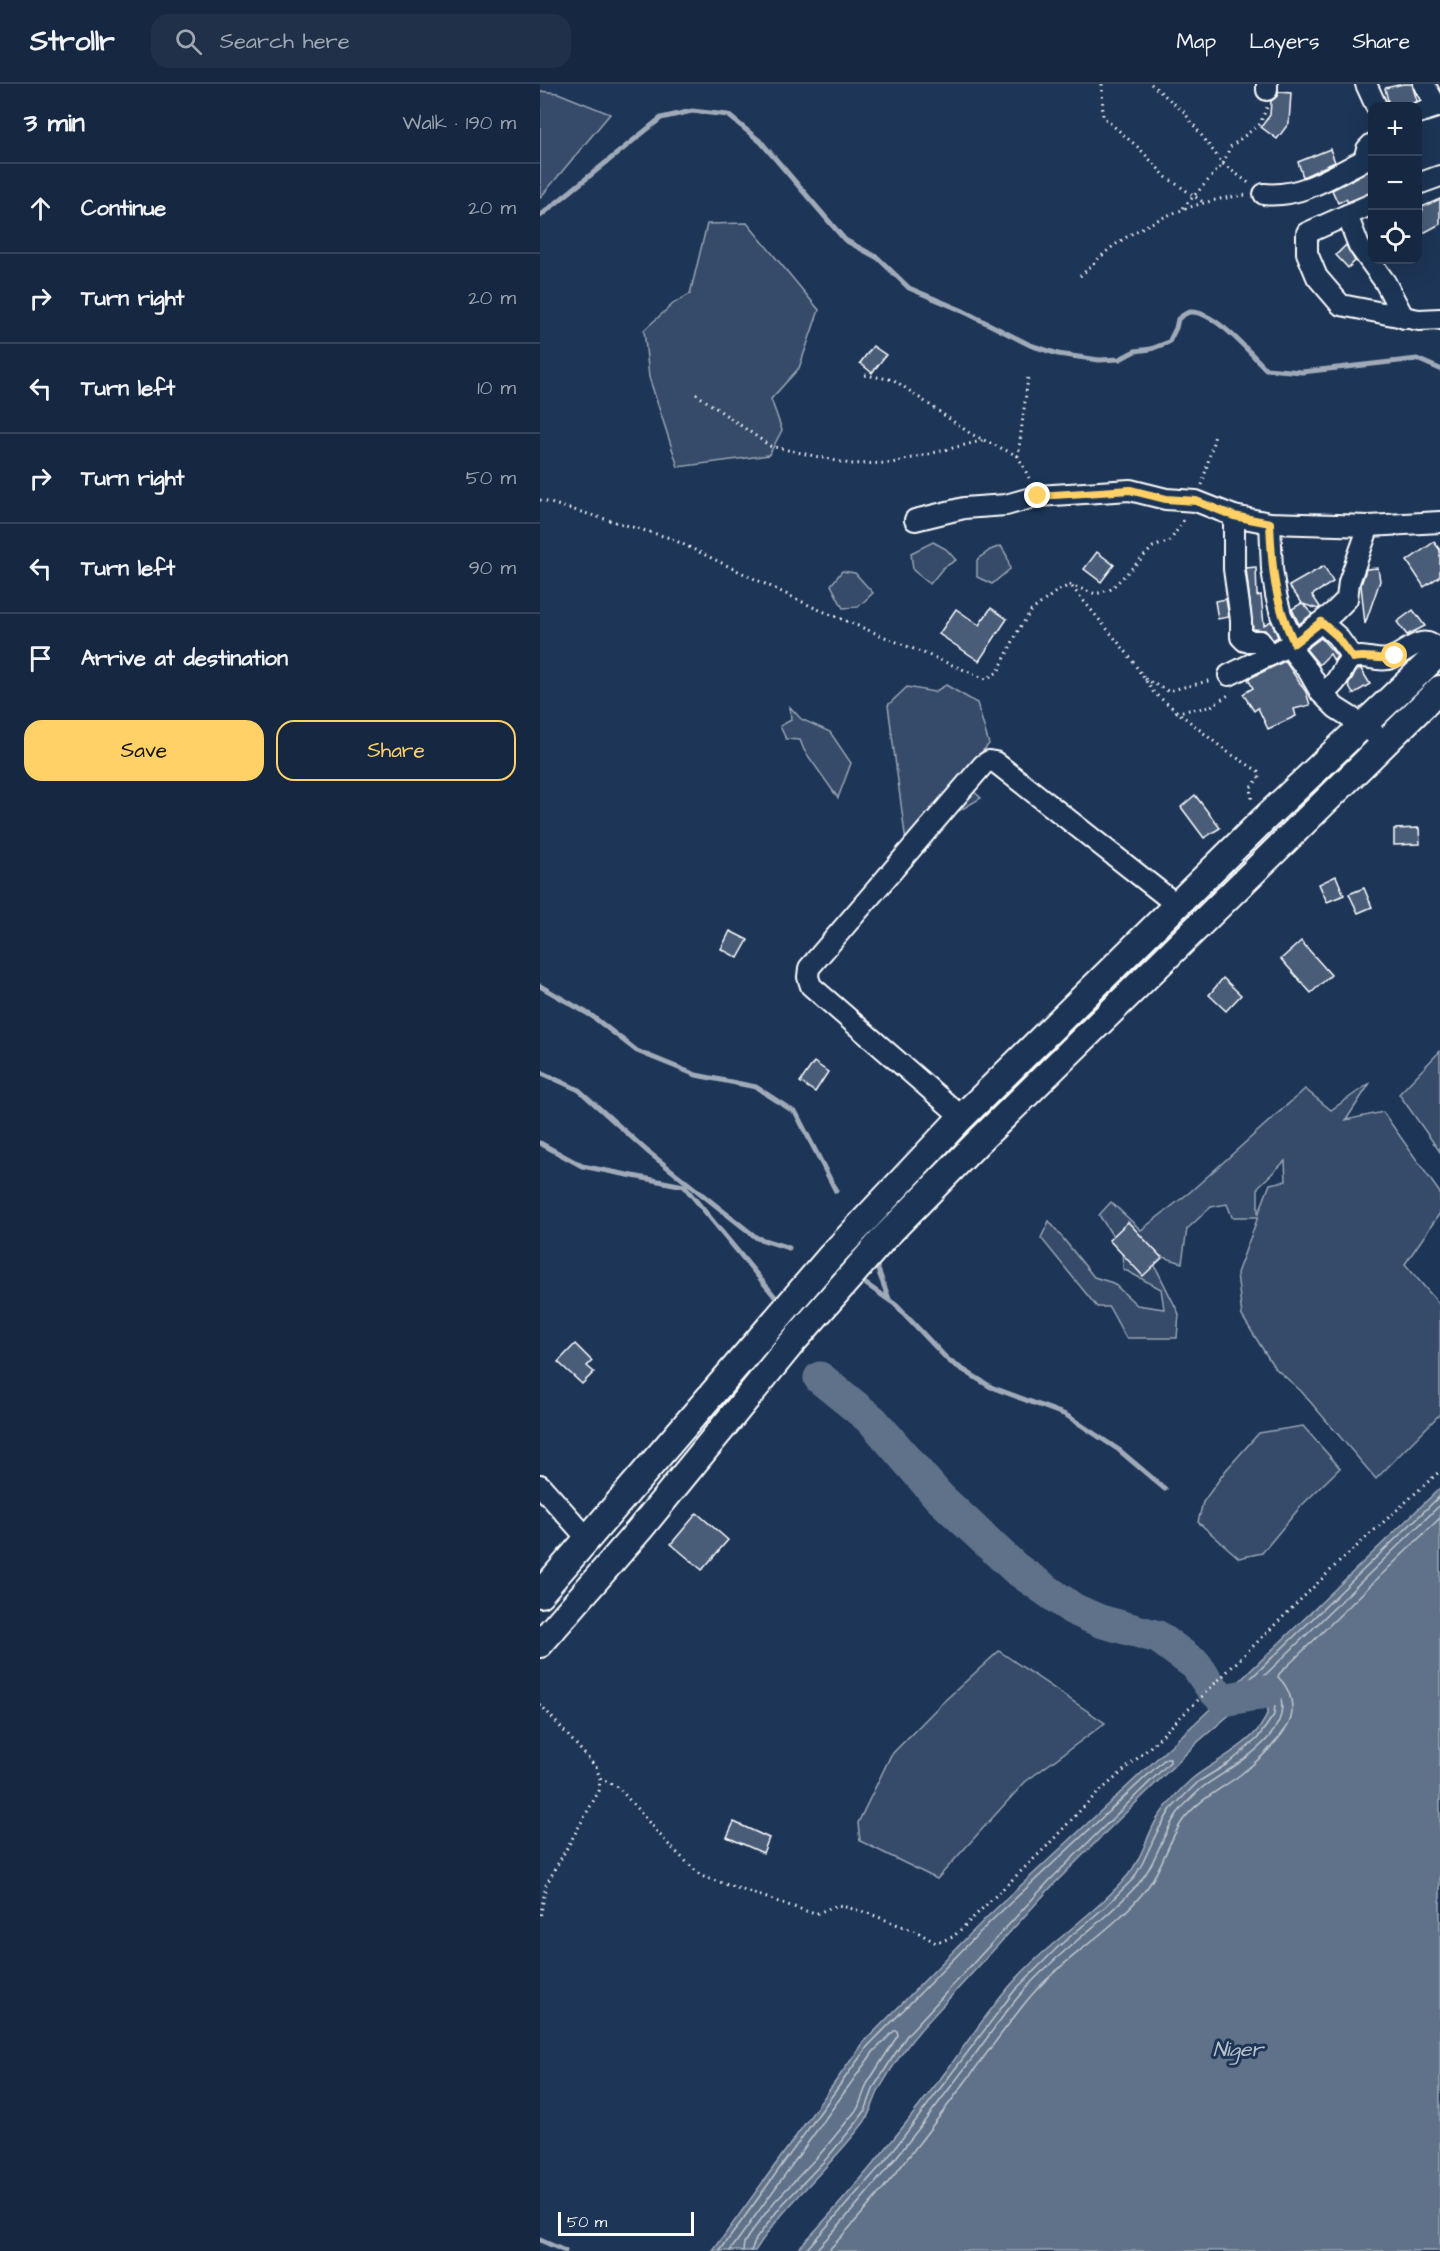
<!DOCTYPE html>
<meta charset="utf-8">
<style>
:root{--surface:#162841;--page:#1f3048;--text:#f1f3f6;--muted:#9ea6b1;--line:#35445a;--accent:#ffd166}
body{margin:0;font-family:"Architects Daughter",sans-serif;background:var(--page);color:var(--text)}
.controls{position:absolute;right:18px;top:18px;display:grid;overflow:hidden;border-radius:12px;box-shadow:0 6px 24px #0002}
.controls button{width:54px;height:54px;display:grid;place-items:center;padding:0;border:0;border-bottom:2px solid var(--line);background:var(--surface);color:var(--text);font:30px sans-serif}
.scale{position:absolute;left:18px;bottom:15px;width:136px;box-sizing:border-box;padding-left:6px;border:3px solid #fff;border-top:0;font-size:16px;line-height:21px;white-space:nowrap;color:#fff;-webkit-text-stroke:4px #1d3557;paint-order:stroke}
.stop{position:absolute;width:18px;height:18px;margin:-14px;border:4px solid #ffd166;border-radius:50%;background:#fff}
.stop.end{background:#ffd166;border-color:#fff;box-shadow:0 2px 6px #0008}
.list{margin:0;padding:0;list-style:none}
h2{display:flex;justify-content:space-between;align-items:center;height:78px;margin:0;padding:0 24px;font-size:26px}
h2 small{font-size:20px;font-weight:400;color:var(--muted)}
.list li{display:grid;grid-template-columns:39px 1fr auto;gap:18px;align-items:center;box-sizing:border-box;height:90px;padding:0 24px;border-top:2px solid var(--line)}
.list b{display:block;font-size:22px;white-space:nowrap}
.list em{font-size:20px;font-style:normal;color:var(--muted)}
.actions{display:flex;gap:12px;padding:18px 24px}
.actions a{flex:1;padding:14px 0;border:2px solid var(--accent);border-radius:18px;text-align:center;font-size:21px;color:var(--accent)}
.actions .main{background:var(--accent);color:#111}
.icon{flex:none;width:33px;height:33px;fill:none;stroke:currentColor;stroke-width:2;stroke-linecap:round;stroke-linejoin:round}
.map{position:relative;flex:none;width:900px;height:2167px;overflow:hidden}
header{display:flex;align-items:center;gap:36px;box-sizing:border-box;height:84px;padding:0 30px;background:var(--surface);border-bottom:2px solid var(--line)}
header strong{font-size:28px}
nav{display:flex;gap:33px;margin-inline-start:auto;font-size:21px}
.search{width:420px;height:54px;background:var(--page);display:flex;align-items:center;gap:15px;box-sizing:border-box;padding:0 21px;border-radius:18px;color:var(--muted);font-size:22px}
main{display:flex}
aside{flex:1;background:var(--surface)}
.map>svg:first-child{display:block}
</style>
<header>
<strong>Strollr</strong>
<div class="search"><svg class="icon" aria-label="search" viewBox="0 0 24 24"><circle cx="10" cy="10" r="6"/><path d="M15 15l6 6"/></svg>Search here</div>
<nav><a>Map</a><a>Layers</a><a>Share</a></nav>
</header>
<main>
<aside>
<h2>3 min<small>Walk · 190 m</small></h2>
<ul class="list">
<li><svg class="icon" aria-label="ahead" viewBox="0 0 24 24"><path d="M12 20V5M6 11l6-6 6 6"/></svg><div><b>Continue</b></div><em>20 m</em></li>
<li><svg class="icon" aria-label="right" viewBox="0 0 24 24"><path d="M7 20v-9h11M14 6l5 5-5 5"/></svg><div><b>Turn right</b></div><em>20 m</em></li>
<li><svg class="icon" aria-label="left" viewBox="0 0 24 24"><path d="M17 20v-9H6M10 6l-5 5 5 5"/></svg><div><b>Turn left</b></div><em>10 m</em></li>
<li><svg class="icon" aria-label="right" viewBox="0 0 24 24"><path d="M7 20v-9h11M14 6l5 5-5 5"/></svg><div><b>Turn right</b></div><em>50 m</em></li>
<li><svg class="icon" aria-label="left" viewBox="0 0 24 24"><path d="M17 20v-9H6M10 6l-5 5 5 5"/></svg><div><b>Turn left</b></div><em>90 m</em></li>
<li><svg class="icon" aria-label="arrive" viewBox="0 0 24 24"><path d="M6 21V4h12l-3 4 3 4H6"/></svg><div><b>Arrive at destination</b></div></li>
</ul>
<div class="actions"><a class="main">Save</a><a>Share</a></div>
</aside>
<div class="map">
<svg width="900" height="2167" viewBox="0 0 900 2167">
<rect width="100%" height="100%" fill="#1d3557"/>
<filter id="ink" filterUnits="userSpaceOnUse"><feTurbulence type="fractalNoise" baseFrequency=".0167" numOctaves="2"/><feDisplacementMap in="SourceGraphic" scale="12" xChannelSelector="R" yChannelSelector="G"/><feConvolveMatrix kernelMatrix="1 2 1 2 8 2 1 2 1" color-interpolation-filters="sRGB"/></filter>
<g filter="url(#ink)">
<g fill="#364b69" stroke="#9aa5b4" stroke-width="1.5" fill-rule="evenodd">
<path d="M 0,7 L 18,9 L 70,30 L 0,114 Z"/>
<path d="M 207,139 L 279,226 L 259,284 L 231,315 L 242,346 L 229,371 L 138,383 L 109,293 L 104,246 L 134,219 L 150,210 L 167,140 Z"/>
<path d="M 393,458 L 406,465 L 416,476 L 403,484 L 390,500 L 373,486 L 371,469 Z"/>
<path d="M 461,462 L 467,472 L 470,485 L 452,500 L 437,493 L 437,476 L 450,466 Z"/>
<path d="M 302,487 L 315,489 L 333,509 L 318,523 L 303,524 L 291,501 Z"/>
<path d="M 406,601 L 437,619 L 449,660 L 418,694 L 441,714 L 366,758 L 348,621 L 367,603 L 394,608 Z"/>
<path d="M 250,623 L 261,635 L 290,648 L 311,679 L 298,714 L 264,666 L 260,656 L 246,655 L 240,642 L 251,636 Z"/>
<path d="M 900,967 L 900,1068 L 859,1010 Z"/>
<path d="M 830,999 L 806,1036 L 843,1028 L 900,1109 L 900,1129 L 865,1180 L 900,1221 L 900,1330 L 836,1395 L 761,1307 L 734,1283 L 702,1232 L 697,1189 L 718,1133 L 692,1133 L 687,1120 L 671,1123 L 647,1145 L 642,1179 L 608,1168 L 639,1230 L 637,1254 L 586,1254 L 569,1223 L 557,1223 L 501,1154 L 509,1137 L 554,1193 L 573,1199 L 597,1221 L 624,1225 L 621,1205 L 583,1185 L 582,1166 L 559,1131 L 571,1118 L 601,1146 L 650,1108 L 765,1005 L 791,1026 ZM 745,1077 L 746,1097 L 730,1100 L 718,1131 L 718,1103 Z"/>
<path d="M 763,1342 L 800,1384 L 761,1422 L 722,1469 L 699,1474 L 658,1438 L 663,1418 L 686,1386 L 719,1349 Z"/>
<path d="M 459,1567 L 565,1639 L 485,1698 L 397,1795 L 320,1757 L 318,1739 L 351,1671 L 402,1619 Z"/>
</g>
<path fill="#617289" stroke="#a0aab8" stroke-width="1.5" d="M 900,1404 L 900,2167 L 256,2167 C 311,2110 359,2049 407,1986 C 427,1958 447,1929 469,1903 C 504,1861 553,1833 588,1791 C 602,1775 606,1753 617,1735 C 627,1720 639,1706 653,1694 C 675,1676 738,1649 727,1613 L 722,1611 L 701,1621 L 659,1657 L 563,1751 L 514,1800 L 382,1944 C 366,1962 352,1983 340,2004 C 333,2017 331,2030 322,2041 C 288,2085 245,2120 215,2167 L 173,2167 L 324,1958 L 447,1833 L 682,1614 Z"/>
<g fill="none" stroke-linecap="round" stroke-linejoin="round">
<g stroke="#c0c7d0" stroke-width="1.5">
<path d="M 180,2167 L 328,1962 L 451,1837 L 626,1674 L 630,1674 L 630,1678 L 510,1796 L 367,1951 L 334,2003 L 325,2027 L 317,2038 L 287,2074 L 241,2122 L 216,2155 L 211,2167"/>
<path d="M 190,2167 L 334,1967 L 354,1947 L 357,1947 L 358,1951 L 327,2000 L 318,2024 L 281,2069 L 235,2117 L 209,2151 L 204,2159 L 203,2167"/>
<path d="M 265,2167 L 345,2077 L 475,1906 L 518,1863 L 566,1822 L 594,1794 L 603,1778 L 617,1748 L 631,1725 L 658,1698 L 689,1679 L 717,1655 L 734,1631 L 735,1621 L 731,1609 L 721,1605 L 698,1616 L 684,1629 L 680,1628 L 680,1624 L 900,1412"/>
<path d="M 275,2167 C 329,2111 375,2050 422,1988 C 441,1963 459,1936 479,1912 C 514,1870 562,1841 598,1800 C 615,1781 621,1754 635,1733 C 642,1722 654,1711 663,1703 C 691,1683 761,1648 737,1605 L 723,1597 L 723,1593 L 900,1421"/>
<path d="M 288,2167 C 361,2091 420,2002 485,1919 C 520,1875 573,1848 607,1804 C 623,1783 628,1757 643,1736 C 658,1716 680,1706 700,1691 C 718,1677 734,1662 747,1643 C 757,1627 751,1605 738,1593 L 739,1590 L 900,1434"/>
</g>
<g stroke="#a0aab8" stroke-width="5">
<path d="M 0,132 L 121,34 L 152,27 L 188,31 L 221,58 L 305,156 L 338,174 L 369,204 L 421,226 L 490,261 L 518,270 L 559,276 L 580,275 L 595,267 L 611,265 L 629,258 L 636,244 L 638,235 C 642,232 645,229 650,228 C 674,226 710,269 726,285 L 762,288 L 877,275 L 900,285"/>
<path d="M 0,902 L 52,932 L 97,967 L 156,991 L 216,1003 L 256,1029 L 296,1107"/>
<path d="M 0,988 L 39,1006 L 107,1067 L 217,1154 L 249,1164"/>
<path d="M 0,1059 L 42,1082 L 144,1102 L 241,1220"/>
<path d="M 337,1183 L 349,1215"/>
<path d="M 326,1200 L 356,1221 L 409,1277 L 451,1303 L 526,1331 L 579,1366 L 625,1405"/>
<path d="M 0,2156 L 25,2167"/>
</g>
<path stroke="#617289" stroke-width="33" d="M 280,1294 L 333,1337 L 399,1413 L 475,1484 L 533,1525 L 560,1537 L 618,1553 L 656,1581 L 671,1603 L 682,1614 L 689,1615 L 726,1608"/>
</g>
<g fill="#4a5d79" stroke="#fff" stroke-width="1.5">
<path d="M 863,0 L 872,0 L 877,17 L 868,22 L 849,22 L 845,4 Z"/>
<path d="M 739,8 L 751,9 L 749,39 L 737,55 L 721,43 L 730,31 L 731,17 L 737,12 Z"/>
<path d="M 790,65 L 795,78 L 763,93 L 758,78 Z"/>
<path d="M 829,87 L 832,95 L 832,108 L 808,118 L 806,115 L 798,119 L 792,106 Z"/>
<path d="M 900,115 L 900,140 L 878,152 L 878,129 L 883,126 L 882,123 Z"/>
<path d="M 806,161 L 815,177 L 808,184 L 796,171 Z"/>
<path d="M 333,262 L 346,271 L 332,289 L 320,279 Z"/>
<path d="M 894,458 L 900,466 L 900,492 L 884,503 L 867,477 Z"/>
<path d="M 557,468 L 574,481 L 561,498 L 544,485 Z"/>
<path d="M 784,482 L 793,498 L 772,511 L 780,523 L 778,525 L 763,520 L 772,530 L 759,540 L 752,525 L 762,519 L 749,502 Z"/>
<path d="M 716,483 L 717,512 L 721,511 L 724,541 L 731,537 L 738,553 L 733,556 L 725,546 L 713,545 L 706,484 Z"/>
<path d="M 838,484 L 840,497 L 825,540 L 821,501 L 826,485 Z"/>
<path d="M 686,515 L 689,533 L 678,535 L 675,517 Z"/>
<path d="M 451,524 L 467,535 L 439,577 L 399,550 L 416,525 L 439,541 Z"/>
<path d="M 873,526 L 885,542 L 867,551 L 857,538 Z"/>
<path d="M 781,554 L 797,572 L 794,577 L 790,570 L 779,581 L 766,565 Z"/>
<path d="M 745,577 L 766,608 L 770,621 L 754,625 L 756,632 L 728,645 L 718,624 L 714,627 L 703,610 L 713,604 L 708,595 Z"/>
<path d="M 821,585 L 830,600 L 813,610 L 808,601 L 817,586 Z"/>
<path d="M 655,711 L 680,744 L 664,754 L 641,723 Z"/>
<path d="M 879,744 L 880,760 L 854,761 L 854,745 Z"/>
<path d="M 796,792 L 804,811 L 787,818 L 779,800 Z"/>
<path d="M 824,804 L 832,823 L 818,829 L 809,810 Z"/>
<path d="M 190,847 L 208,856 L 198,874 L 181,865 Z"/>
<path d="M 761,857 L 791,891 L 771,909 L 741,875 Z"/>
<path d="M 683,894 L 701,911 L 686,927 L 669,911 Z"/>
<path d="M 274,978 L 288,988 L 275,1008 L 260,998 Z"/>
<path d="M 588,1138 L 622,1174 L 603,1192 L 569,1156 Z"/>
<path d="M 35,1260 L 52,1277 L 47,1282 L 54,1288 L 42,1300 L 18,1278 Z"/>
<path d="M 157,1429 L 188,1456 L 162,1486 L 131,1460 Z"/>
<path d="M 194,1738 L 229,1754 L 223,1769 L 187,1753 Z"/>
</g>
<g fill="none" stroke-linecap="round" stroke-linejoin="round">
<g stroke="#fff" stroke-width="24">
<g id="minor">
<path d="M 727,0 L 727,6"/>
<path d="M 826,0 L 836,22"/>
<path d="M 884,0 L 897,23"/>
<path d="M 878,29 L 900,22"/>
<path d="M 878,100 L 900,92"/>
<path d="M 724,110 C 760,114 793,92 824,76 L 827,65 L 832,60"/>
<path d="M 832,120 L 767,149 L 767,169 L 777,193 L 801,221 L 879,236 L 900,235"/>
<path d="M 807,131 L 819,162 L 845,198 L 864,234"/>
<path d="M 694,432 L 694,485 L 701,536 L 701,553 L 705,557 L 720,557 L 729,572"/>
<path d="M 375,436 L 424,424 L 466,421 L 498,412 L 590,406 L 626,415 L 656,417 L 694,432 L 730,439 L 829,442 L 900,438"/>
<path d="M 730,439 L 732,485 L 736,511 L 741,531 L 754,559 L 754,569 L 769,588 L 781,609 L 796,624 L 823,641 L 845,658"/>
<path d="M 781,538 L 797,552 L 813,574"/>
<path d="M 689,591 L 754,559 L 794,528 L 807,515 L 809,498 L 829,442"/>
<path d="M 781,609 C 802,599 801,581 811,575 C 824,569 835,578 848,575 C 866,571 883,544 900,569"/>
<path d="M 422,1033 L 271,902 L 268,893 L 269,884 L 443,681 L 449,677 L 455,678 L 637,821"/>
<path d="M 0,1401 L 47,1454"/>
</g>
</g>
<g stroke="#fff" stroke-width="30">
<g id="major">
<path d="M 0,1510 L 290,1173 L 418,1037 L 721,738 L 900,568"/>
<path d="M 0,1560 L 100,1445 L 251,1260 L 345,1153 L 439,1057 L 900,605"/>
</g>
</g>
<g stroke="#fff" stroke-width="3" stroke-dasharray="1.5 4.5" stroke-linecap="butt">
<path d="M 562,0 L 563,33 L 600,65 L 626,93 L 663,118"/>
<path d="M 611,0 L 644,28 L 683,80 L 710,100"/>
<path d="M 643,124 L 683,80 L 690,63 L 720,40 L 727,23"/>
<path d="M 540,192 C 552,182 562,170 575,161 C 612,134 662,115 707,111"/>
<path d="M 325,291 L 354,296 L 431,350 L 478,372"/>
<path d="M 488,294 L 478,372 L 489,394"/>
<path d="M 156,310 L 230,362 L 310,380 L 352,379 L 445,356"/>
<path d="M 662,401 L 675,351"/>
<path d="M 0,416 L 130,454 L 275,524 L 446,595 L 458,588 L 479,545 L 491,527 L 517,507 L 530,501 L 556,510 L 571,505 L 613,463 L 630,457 L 645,434"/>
<path d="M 532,503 L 587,569 L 614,609 L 686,667 L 718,687 L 719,694 L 710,704 L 712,717"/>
<path d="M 605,595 L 628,607 L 672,596"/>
<path d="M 636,628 L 670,623 L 690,610"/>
<path d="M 0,1620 L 56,1683 L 60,1694 L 59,1707 L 6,1801 L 0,1834"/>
<path d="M 60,1694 L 78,1703 L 127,1759 L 161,1792 L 275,1830 L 298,1821 L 328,1829 L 379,1849 L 396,1859 L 413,1853 L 507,1762 L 549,1717 L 608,1665 L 796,1481 L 900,1387"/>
</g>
<use href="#minor" stroke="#1d3557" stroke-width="20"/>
<use href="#major" stroke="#1d3557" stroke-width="26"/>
</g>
</g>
<g fill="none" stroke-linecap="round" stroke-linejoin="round" filter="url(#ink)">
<path stroke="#ffd166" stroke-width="8" d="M 498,412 L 590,406 L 626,415 L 656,417 L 694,432 L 730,439 C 732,486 734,516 754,559 L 781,538 L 797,552 L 813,574 C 828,570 841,578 855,572"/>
</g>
<g text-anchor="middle" stroke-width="6" stroke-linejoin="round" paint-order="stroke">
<g font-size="21" font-style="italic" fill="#b8c0ca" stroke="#1d3557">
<text x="698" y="1972">Niger</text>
</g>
</g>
</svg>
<div class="controls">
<button>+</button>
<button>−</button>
<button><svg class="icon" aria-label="locate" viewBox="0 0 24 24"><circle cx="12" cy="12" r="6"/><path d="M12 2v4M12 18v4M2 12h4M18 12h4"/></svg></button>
</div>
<div class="scale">50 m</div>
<div class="stop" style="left:855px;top:572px"></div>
<div class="stop end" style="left:498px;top:412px"></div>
</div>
</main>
